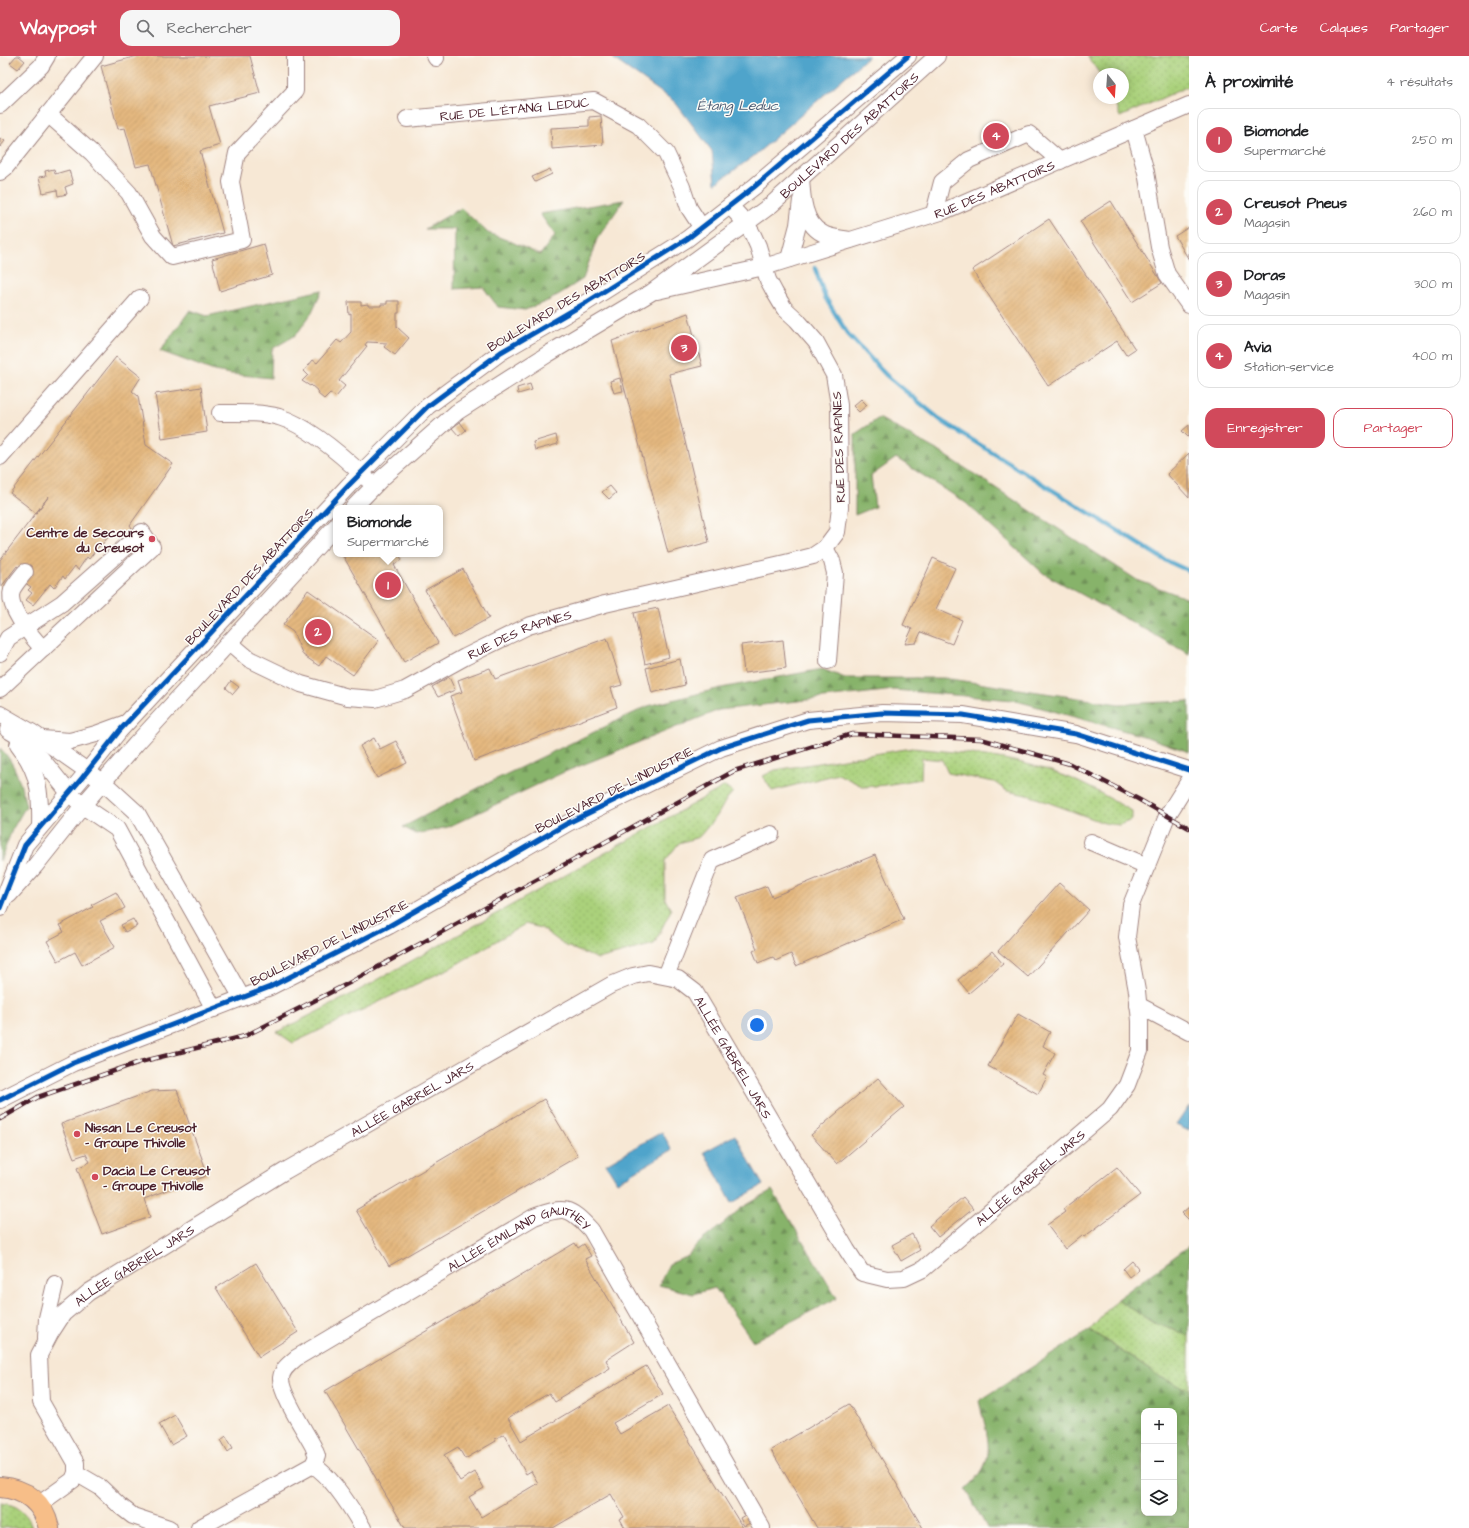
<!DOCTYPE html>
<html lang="fr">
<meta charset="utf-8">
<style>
:root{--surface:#fff;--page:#f6f6f6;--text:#202124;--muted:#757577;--line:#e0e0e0;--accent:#d1495b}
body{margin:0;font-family:"Architects Daughter",sans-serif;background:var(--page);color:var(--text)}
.controls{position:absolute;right:12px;bottom:12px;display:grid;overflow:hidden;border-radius:8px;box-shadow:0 2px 10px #0003}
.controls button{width:36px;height:36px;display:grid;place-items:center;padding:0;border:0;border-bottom:1px solid var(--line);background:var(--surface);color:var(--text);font:20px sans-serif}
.compass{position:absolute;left:1093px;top:12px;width:36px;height:36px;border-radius:50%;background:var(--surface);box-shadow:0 2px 10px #0003;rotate:163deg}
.you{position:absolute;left:757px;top:969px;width:14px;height:14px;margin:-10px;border:3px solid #fff;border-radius:50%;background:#1a73e8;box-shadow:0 0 0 6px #1a73e833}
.badge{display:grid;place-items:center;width:26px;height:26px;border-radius:50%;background:var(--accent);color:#fff;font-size:13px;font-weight:700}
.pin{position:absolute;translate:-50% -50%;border:2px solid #fff;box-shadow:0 1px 4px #0006}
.popup{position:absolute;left:333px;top:449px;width:110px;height:52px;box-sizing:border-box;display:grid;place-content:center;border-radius:8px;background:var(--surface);filter:drop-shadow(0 1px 3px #0005);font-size:13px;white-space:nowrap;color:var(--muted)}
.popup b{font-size:15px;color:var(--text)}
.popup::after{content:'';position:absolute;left:50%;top:100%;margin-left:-8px;border:8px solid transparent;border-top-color:var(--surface)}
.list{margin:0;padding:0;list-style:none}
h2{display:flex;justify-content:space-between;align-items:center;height:52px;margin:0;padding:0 16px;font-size:17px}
h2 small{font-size:13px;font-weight:400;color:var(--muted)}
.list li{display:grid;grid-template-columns:26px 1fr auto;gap:12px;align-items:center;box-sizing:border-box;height:64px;margin:0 8px 8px;padding:0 8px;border:1px solid var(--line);border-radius:12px}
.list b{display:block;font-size:15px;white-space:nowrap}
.list p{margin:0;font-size:13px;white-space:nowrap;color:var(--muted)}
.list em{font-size:13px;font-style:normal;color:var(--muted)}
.actions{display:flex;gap:8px;padding:12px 16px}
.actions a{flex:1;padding:9px 0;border:1px solid var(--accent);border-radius:12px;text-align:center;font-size:14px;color:var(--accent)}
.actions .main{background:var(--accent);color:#fff}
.icon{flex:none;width:22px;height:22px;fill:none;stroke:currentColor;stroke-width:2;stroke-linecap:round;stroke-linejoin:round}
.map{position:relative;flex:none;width:1189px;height:1472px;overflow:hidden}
header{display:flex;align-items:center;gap:24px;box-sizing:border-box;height:56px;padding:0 20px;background:var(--accent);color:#fff}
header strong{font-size:19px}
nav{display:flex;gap:22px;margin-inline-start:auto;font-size:14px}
.search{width:280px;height:36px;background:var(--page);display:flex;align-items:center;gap:10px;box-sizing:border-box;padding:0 14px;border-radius:12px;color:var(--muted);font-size:15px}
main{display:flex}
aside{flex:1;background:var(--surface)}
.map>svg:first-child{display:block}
</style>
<header>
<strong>Waypost</strong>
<div class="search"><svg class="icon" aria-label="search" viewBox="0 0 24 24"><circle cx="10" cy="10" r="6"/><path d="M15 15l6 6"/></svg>Rechercher</div>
<nav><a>Carte</a><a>Calques</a><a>Partager</a></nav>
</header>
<main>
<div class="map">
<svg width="1189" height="1472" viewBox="0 0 1189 1472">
<defs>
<pattern id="grass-dots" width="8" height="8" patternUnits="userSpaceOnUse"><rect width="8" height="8" fill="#aad17b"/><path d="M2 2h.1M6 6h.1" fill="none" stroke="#94b36a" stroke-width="1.8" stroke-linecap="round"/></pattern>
<pattern id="forest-firs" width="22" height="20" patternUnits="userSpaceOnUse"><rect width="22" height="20" fill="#87b36b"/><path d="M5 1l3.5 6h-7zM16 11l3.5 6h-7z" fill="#709158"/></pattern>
<pattern id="building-hatch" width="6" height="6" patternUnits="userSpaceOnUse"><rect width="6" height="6" fill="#e4b87f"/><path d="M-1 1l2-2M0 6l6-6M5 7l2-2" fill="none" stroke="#c59e6e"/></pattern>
</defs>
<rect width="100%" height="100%" fill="#fdfcf7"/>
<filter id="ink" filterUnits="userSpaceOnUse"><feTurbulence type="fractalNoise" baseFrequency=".025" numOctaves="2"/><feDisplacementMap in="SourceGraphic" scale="8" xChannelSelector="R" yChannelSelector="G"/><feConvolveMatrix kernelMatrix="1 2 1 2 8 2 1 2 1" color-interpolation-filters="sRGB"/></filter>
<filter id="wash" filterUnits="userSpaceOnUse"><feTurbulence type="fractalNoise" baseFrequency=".012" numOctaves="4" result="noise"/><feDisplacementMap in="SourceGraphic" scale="16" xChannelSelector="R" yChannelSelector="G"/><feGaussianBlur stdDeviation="0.9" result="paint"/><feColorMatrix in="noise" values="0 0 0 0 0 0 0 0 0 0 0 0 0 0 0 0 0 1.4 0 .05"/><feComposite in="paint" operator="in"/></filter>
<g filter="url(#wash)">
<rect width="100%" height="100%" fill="#f7e8d5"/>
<g fill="url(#grass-dots)" stroke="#7a7853">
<path d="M 1087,0 L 1189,0 L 1189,30 L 1120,61 L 1113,42 L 1123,42 L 1123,18 L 1100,18 Z"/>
<path d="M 912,692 C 965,697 1018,701 1067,721 C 1088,729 1112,744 1132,755 L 1132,764 L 1119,769 L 1104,767 L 1031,740 L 1007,735 L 994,726 L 948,717 L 942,704 L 922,702 L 921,723 L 885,729 L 864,731 L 838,718 L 772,735 L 763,720 L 775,714 Z"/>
<path d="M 725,730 L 733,736 L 726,744 L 717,760 L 699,781 L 679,787 L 665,805 L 665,843 L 671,854 L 654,888 L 598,903 L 566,890 L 541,872 L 525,868 L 452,911 L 293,987 L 277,976 L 354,937 Z"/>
<path d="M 1117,1243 L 1152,1266 L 1189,1280 L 1189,1334 L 1160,1321 L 1090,1274 Z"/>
<path d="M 0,1447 C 17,1448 27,1456 32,1472 L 0,1472 Z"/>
</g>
<g fill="url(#forest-firs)" stroke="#68694b" fill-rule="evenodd">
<path d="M 624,144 L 597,183 L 583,223 L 550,244 L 525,254 L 498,251 L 483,231 L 454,233 L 455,173 L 425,173 L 461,152 L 488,177 L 512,186 L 540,199 L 555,179 L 540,158 Z"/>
<path d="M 322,234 L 311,258 L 296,279 L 272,293 L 271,322 L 231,318 L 214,315 L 160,295 L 190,254 L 207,260 Z"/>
<path d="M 879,362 L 942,397 L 1137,524 L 1189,543 L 1189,598 L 1043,517 L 966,447 L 896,402 L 871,420 L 875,451 L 855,459 L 855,378 Z"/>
<path d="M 822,613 L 845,622 L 944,622 L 1119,648 L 1189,645 L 1189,696 L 1147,681 L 1013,644 L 894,634 L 719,654 L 562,717 L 448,771 L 416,778 L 403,771 L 484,729 L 648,650 L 721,632 Z"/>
<path d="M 0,692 C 16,707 21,729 26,750 L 12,774 L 0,805 Z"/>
<path d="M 772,1134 L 837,1242 L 753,1285 L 715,1232 L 693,1238 L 659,1229 L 669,1208 L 686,1201 L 701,1185 L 723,1168 L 740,1153 Z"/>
<path d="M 1189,1190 L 1189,1280 L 1152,1266 L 1117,1243 Z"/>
<path d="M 1090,1274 L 1160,1321 L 1189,1334 L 1189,1472 L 987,1472 L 966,1433 C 999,1404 988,1383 979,1345 ZM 1144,1355 L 1174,1355 L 1174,1457 L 1144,1457 Z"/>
</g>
<g fill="#4fa4cb" stroke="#4c627b">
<path d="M 611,0 L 869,0 L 754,100 L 715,128 L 712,95 L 675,46 L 615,4 Z"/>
<path d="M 1189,1050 L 1189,1075 L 1176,1069 Z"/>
<path d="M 662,1076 L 672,1094 L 617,1126 L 606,1108 Z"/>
<path d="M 735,1079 L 763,1129 L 732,1147 L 704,1096 Z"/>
</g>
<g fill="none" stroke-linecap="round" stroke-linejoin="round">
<path stroke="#4fa4cb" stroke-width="4.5" d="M 815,212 L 825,241 L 847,277 L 886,319 L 943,366 L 1165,504 L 1189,515"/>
</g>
<g id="blocks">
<g fill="url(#building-hatch)" fill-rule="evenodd">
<path d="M 16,0 L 19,0 L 25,5 L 18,13 L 10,7 Z"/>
<path d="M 137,0 L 250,0 L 260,37 L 209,50 L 220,89 L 200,95 L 223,177 L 173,190 L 150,108 L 136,111 L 125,72 L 118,73 L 101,10 Z"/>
<path d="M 601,60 L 603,89 L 552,93 L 551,72 L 589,70 L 589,61 Z"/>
<path d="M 0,82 L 5,85 L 0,91 Z"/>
<path d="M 54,113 L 55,118 L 69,114 L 73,128 L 65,131 L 67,138 L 58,140 L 57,134 L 43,137 L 39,121 L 46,120 L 45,115 Z"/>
<path d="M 550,113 L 552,118 L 535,126 L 532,121 Z"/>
<path d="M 1111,145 L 1162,227 L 1132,246 L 1080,165 Z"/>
<path d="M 1049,163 L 1135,293 L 1126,299 L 1117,285 L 1048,330 L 972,214 Z"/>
<path d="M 1189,171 L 1189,204 L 1175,180 Z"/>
<path d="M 264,188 L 272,219 L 220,235 L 212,203 Z"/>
<path d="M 387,245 L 399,245 L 399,257 L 397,257 L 397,271 L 409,282 L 395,299 L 384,291 L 387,287 L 367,286 L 365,289 L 367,290 L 339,325 L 345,330 L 336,341 L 330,337 L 324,343 L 318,338 L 319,336 L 311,329 L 310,330 L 302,325 L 308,319 L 304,315 L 313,304 L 317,307 L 337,284 L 341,287 L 351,276 L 351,258 L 349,259 L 348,246 L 361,246 L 361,249 L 368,248 L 368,250 L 381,250 L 381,248 L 387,248 Z"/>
<path d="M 688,257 L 702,310 L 669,318 L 709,486 L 668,497 L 612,285 Z"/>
<path d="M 116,301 L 141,321 L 132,335 L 138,340 L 146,389 L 173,408 L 130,469 L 132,472 L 122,484 L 113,475 L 100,491 L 99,490 L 89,503 L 87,501 L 78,514 L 75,510 L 65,523 L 63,520 L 54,532 L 50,528 L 33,549 L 26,544 L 32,537 L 28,534 L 31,531 L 24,526 L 28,518 L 17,510 L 1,531 L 0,530 L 0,504 L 49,440 L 36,457 L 10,437 Z"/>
<path d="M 620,322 L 623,335 L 614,337 L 610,325 Z"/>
<path d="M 530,328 L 532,334 L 518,338 L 517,332 Z"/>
<path d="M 201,331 L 207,376 L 162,383 L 155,338 Z"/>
<path d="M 861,343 L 867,349 L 859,356 L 853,350 Z"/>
<path d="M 460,366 L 466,374 L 459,380 L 452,372 Z"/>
<path d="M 1189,369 L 1189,382 L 1182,375 Z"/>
<path d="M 556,379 L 558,388 L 535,394 L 533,386 Z"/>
<path d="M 1189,397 L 1189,442 L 1167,418 Z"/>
<path d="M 610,430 L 616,437 L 609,443 L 602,436 Z"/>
<path d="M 342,498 L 399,498 L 402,504 L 394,509 L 438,587 L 404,606 Z"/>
<path d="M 933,502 L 955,512 L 936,553 L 962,564 L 952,588 L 921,576 L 916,587 L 905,588 L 912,573 L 903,569 Z"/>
<path d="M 463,513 L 489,562 L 453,582 L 425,534 Z"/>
<path d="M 308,534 L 379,584 L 353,619 L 326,600 L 319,610 L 303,599 L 293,576 L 283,569 Z"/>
<path d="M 658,552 L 669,601 L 645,608 L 634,557 Z"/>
<path d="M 607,582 L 622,629 L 611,632 L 617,651 L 474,705 L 450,640 L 462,636 L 458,624 L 490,612 L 495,623 Z"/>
<path d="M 783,584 L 786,612 L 744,617 L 741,589 Z"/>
<path d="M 680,603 L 685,629 L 652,637 L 646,612 Z"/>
<path d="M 449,621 L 455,634 L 438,641 L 432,631 Z"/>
<path d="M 231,625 L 239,631 L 233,638 L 226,632 Z"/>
<path d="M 374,682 L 380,693 L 396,685 L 407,707 L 377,722 L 360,690 Z"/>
<path d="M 875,799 L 904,863 L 796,910 L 791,898 L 775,905 L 773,901 L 758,907 L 753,895 L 757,893 L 737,841 L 767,830 L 772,841 Z"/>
<path d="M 1059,827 L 1089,854 L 1028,921 L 998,895 Z"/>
<path d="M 116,836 L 125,852 L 100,865 L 115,891 L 82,909 L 75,896 L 58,905 L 47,885 L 64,876 L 60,869 L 93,851 L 91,849 Z"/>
<path d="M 133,863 L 137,870 L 125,876 L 121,869 Z"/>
<path d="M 992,895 L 1003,908 L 969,937 L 958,924 Z"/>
<path d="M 1018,958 L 1050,976 L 1043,990 L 1055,997 L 1043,1019 L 1047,1021 L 1038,1038 L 988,1010 Z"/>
<path d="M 878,1022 L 904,1051 L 837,1108 L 811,1079 Z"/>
<path d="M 177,1034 L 208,1119 L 144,1143 L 150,1161 L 102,1178 L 77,1112 L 90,1106 L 86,1098 L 74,1102 L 61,1068 L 152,1035 Z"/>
<path d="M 544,1043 L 578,1100 L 389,1210 L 356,1154 Z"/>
<path d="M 1117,1111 L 1140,1139 L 1084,1181 L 1082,1179 L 1065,1193 L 1047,1169 L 1065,1156 L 1063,1153 Z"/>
<path d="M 963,1141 L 973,1153 L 938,1181 L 929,1170 Z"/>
<path d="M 1189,1151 L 1189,1164 L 1182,1157 Z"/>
<path d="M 912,1178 L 920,1194 L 901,1205 L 892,1189 Z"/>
<path d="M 575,1187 L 578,1192 L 584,1188 L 591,1200 L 585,1203 L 634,1286 L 606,1304 L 610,1312 L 559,1342 L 560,1343 L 555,1346 L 549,1337 L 508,1362 L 521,1385 L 646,1310 L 663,1338 L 613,1367 L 620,1378 L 668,1350 L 743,1472 L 625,1472 L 620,1463 L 624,1461 L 611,1438 L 553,1472 L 405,1472 L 325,1335 ZM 504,1378 L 526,1418 L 531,1415 L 538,1427 L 481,1461 L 469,1441 L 484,1432 L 475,1416 L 460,1425 L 444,1399 L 458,1391 L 465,1403 L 496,1385 L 495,1383 Z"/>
<path d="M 1132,1205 L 1139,1213 L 1129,1221 L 1123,1213 Z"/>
<path d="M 256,1207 L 298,1276 L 259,1301 L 216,1232 Z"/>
<path d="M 849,1348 L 923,1472 L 817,1472 L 771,1394 Z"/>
<path d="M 175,1359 L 187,1380 L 171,1389 L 159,1368 Z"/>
<path d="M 226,1380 L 233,1392 L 228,1396 L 221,1384 Z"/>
<path d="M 745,1459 L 750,1467 L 744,1470 L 740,1462 Z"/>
</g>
</g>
</g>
<g filter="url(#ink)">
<use href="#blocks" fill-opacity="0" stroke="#a08480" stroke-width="1"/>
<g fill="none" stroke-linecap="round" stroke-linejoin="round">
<g stroke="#a08480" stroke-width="18">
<g id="minor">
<path d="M 435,0 L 436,2"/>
<path d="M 0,49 L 41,10 L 47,0"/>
<path d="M 48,58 L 92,97 L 129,137 L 153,180 L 172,201 L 242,184 L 231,126 L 237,97 L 295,35 L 295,0"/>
<path id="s1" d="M 407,63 L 594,45 L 638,69 L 666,97 L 682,131 L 689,152 L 702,172"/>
<path d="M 1134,73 L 1146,116 L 1159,191 L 1167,218 L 1189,249"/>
<path d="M 0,116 L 5,112 L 95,0"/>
<path d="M 801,121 C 802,140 803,167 822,177 C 829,182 841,182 850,184"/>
<path d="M 934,157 L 942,126 L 969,104 L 1029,78 L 1060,105"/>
<path d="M 789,203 L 798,169 L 801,144"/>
<path id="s2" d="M 657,235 L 764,211 L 944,155 L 1189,49"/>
<path d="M 220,357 C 240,357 260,356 279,361 C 309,370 345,402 367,423"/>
<path d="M 0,401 L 140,242"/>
<path id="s3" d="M 353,452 L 382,422 L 457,356 L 548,298 L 652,236 L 771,149 L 937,0"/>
<path d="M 825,492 L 832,505 L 835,517 L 828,605"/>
<path d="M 25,516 C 21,521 15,528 12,534 C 6,551 32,581 43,593"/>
<path id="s4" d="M 229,586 L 249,603 L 301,628 L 348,641 L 375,643 L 405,634 L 465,601 L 528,570 L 605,548 L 785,507 L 813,500 L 825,492 L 837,476 L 840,452 L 839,349 L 834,319 L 816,286 L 797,264 L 784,252 L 775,237 L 768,224 L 758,190 L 753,179 L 746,167 L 730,150"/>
<path d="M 0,597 L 8,582 L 62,547 L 142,476 L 152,491 L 0,633"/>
<path d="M 0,658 L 33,677 L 103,726 L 137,757 L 242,942"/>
<path d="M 8,674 L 23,683 L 41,702 L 69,737 L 83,750 L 117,773 L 214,953"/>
<path d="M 42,683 L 70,685 L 96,678 L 126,667"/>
<path d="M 18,689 C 39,715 41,738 40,771"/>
<path d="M 1091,786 L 1147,810"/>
<path d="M 9,839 L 35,810 L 89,742 L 136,688 L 336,470"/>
<path d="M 0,852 L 25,789 L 82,722 L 120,674 L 349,429 L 428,350 L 501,296 L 587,246 L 687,183 L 754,131 L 908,0"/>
<path d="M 666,920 L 712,804 L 771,778"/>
<path d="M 1138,949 L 1189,976"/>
<path d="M 0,1044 L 73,1007 L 270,931 L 389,870 L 568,767 L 721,692 L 808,664 L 882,657 L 963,659 L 1076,678 L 1189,714"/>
<path d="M 46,1282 L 47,1262 L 55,1228"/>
<path d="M 313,1409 C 332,1421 352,1453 363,1472"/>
<path d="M 76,1417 L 100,1431 L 120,1450 L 133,1460 L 169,1472"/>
<path id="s5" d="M 38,1449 L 73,1424 L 76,1417 L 76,1407 L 41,1346 L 39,1299 L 50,1278 L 63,1258 L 89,1236 L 285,1115 L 611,929 L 633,920 L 648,917 L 678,923 L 695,936 L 847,1194 L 862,1217 L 887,1223 L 904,1222 L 923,1213 L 1110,1053 L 1127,1029 L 1140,995 L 1140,965 L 1137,935 L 1127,881 L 1131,849 L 1167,760 L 1189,725"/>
<path id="s6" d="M 199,1472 L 313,1409 L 317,1400 L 313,1390 C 305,1375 280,1337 281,1322 C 282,1313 289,1308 296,1302 L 534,1161 C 564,1150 569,1150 591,1174 L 762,1472"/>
</g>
</g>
<g stroke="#a08480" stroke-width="22">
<path id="major" d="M 0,1431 C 26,1433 43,1446 49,1472"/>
</g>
<use href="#minor" stroke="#fff" stroke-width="16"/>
<use href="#major" stroke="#f7be88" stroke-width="20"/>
<g stroke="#4a1f2b" stroke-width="4.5">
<path id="rail" d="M 0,1063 L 38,1041 L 140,1006 L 245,980 L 349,927 L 734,715 L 852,678 L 981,683 L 1070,708 L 1138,743 L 1189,772"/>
</g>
<use href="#rail" stroke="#fdfcf7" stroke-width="3" stroke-dasharray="9" stroke-linecap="butt"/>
<g stroke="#fdfcf7" stroke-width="8">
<g id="cycleway">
<path d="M 0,852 L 25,789 L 82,722 L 120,674 L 349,429 L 428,350 L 501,296 L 587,246 L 687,183 L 754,131 L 908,0"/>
<path d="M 0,1044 L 73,1007 L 270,931 L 389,870 L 568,767 L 721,692 L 808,664 L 882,657 L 963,659 L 1076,678 L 1189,714"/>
</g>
</g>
<use href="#cycleway" stroke="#0057b8" stroke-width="5"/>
</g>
</g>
<g fill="#d1495b" stroke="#fdfcf7" stroke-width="1.5">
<circle cx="152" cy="483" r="4"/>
<circle cx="77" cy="1078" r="4"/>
<circle cx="95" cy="1121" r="4"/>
</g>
<g text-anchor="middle" stroke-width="3" stroke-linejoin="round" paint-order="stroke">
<g font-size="13" fill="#4a1f2b" stroke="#fdfcf7">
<text dy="5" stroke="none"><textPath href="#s1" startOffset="108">RUE DE L'ÉTANG LEDUC</textPath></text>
<text dy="5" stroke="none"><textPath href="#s3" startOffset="623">BOULEVARD DES ABATTOIRS</textPath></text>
<text dy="5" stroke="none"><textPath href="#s2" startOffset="353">RUE DES ABATTOIRS</textPath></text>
<text transform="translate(566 245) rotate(-31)" y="5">BOULEVARD DES ABATTOIRS</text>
<text transform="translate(838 391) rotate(-92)" y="5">RUE DES RAPINES</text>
<text transform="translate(249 520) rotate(-47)" y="5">BOULEVARD DES ABATTOIRS</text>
<text dy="5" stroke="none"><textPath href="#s4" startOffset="319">RUE DES RAPINES</textPath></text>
<text transform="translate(614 733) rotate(-27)" y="5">BOULEVARD DE L'INDUSTRIE</text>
<text transform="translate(329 886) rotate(-27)" y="5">BOULEVARD DE L'INDUSTRIE</text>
<text dy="5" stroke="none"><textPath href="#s5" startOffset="1032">ALLÉE GABRIEL JARS</textPath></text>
<text dy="5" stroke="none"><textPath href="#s5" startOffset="636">ALLÉE GABRIEL JARS</textPath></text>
<text dy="5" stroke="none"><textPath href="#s5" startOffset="1488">ALLÉE GABRIEL JARS</textPath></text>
<text dy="5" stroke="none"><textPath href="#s6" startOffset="510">ALLÉE ÉMILAND GAUTHEY</textPath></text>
<text dy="5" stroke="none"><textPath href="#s5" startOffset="312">ALLÉE GABRIEL JARS</textPath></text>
</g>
<g font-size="13" font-weight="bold" fill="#4a1f2b" stroke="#fdfcf7" text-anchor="start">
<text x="144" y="481" text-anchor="end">Centre de Secours<tspan x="144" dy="15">du Creusot</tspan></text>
<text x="85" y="1076">Nissan Le Creusot<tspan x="85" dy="15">- Groupe Thivolle</tspan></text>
<text x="103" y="1119">Dacia Le Creusot<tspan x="103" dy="15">- Groupe Thivolle</tspan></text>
</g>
<g font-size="14" font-style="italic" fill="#4c5b73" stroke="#fdfcf7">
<text x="738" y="54">Étang Leduc</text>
</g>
</g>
</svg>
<div class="controls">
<button>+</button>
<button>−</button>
<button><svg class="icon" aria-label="layers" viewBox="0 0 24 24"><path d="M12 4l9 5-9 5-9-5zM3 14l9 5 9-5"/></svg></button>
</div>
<svg class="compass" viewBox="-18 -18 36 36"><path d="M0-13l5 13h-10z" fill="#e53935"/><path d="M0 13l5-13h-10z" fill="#757577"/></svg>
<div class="you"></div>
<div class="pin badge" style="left:388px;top:529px">1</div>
<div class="popup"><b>Biomonde</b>Supermarché</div>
<div class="pin badge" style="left:318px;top:576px">2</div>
<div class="pin badge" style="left:684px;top:292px">3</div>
<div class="pin badge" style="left:996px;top:80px">4</div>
</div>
<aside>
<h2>À proximité<small>4 résultats</small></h2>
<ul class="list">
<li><span class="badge">1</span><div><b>Biomonde</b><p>Supermarché</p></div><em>250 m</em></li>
<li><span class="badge">2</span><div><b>Creusot Pneus</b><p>Magasin</p></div><em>260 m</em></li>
<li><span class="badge">3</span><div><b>Doras</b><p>Magasin</p></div><em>300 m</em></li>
<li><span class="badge">4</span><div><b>Avia</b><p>Station-service</p></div><em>400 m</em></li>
</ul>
<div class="actions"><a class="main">Enregistrer</a><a>Partager</a></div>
</aside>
</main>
